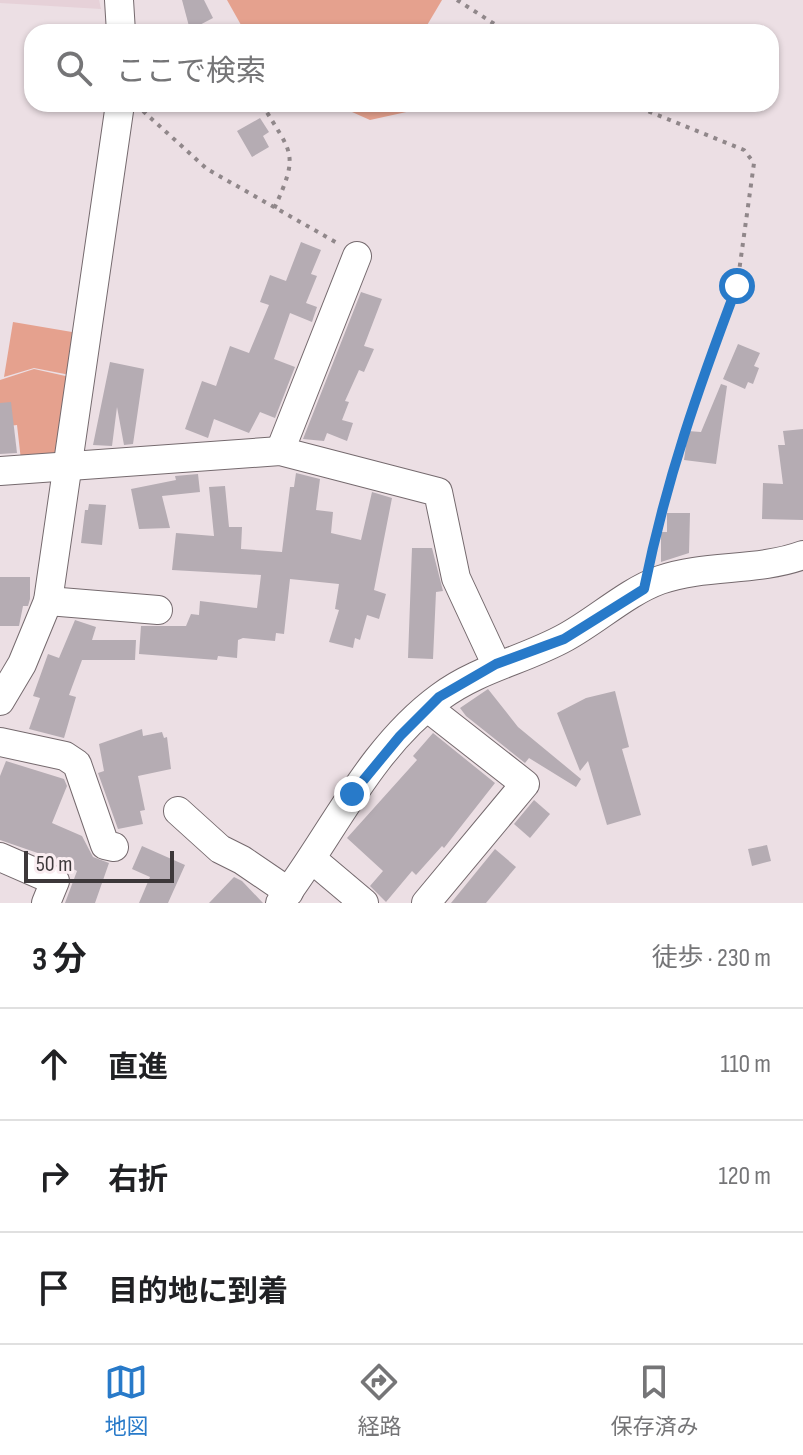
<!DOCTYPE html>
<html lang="ja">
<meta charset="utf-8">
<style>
:root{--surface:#fff;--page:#f2f2f2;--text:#202124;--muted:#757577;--line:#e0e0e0;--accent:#287ac9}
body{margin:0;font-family:"Sofia Sans Condensed","Noto Sans JP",sans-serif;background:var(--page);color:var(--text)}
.scale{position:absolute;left:24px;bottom:20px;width:150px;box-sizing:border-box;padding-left:8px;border:4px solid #3d383a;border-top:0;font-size:22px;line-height:28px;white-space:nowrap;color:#3d383a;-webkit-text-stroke:6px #faedf1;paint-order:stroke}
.stop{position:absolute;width:24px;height:24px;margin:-18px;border:6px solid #287ac9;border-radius:50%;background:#fff}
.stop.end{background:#287ac9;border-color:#fff;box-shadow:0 2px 8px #0008}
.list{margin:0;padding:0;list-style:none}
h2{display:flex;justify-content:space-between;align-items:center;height:104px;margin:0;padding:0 32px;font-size:34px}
h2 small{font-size:26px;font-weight:400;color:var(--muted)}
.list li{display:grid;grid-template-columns:52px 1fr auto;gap:24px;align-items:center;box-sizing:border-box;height:112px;padding:0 32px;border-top:2px solid var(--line)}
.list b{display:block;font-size:30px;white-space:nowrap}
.list em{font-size:26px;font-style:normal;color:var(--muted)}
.icon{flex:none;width:44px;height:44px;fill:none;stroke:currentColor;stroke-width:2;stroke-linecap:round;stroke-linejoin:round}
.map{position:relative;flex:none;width:803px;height:903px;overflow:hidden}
.search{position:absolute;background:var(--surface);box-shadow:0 2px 6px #0004;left:24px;right:24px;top:24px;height:88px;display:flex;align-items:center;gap:20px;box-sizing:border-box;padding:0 28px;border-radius:24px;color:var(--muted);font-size:30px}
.sheet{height:440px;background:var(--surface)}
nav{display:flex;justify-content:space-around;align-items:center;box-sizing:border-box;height:112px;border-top:2px solid var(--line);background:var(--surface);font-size:22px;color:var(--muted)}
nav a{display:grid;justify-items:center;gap:4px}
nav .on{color:var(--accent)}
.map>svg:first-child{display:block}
</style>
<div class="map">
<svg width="803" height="903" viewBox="0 0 803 903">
<rect width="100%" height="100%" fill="#ecdfe4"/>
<path fill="#e6d1d8" d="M 0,0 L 99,0 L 101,9 L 0,3 Z"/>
<g fill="#e5a18e">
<path d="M 227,0 L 442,0 L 423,32 L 245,32 Z"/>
<path d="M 334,104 L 421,104 L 420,109 L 370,120 Z"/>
<path d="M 13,322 L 72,332 L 70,375 L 34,368 L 4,377 Z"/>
<path d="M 34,369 L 70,377 L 64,434 L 52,462 L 21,460 L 17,425 L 0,427 L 0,380 Z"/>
</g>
<g fill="#b5acb3">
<path d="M 182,0 L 204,0 L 213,18 L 190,30 Z"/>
<path d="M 260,118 L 269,132 L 263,136 L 269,147 L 252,157 L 237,131 Z"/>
<path d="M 301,242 L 321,250 L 311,274 L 317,276 L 306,303 L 317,307 L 312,322 L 290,313 L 274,359 L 295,367 L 275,418 L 260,412 L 249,433 L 214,419 L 208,438 L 185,429 L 202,381 L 216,386 L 230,346 L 249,353 L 269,305 L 260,302 L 270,275 L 286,281 Z"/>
<path d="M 361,292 L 382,299 L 364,346 L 374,349 L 364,372 L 359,370 L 345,401 L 349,402 L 342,420 L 353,423 L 347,441 L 327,433 L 324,441 L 303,439 Z"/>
<path d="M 738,344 L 760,353 L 754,366 L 759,368 L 753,384 L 748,382 L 745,389 L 723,379 Z"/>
<path d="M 110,362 L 144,369 L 133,444 L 124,445 L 117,407 L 112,446 L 93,445 Z"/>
<path d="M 721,384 L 727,386 L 716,464 L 684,460 L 688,431 L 701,432 Z"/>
<path d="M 11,402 L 17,453 L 0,454 L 0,403 Z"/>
<path d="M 803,429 L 803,520 L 762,519 L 763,483 L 783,484 L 778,445 L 785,445 L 783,431 Z"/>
<path d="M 296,473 L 320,479 L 316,510 L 333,512 L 331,533 L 361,540 L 372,492 L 392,498 L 374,590 L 386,594 L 379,619 L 367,615 L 360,640 L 355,638 L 353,648 L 329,642 L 339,610 L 335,609 L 339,584 L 290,579 L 284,634 L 276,633 L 275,641 L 243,638 L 238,640 L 237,658 L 218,656 L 217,660 L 139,654 L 141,626 L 186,626 L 191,614 L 199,615 L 200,601 L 257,608 L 261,575 L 172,570 L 176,533 L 214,536 L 209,487 L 225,486 L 229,527 L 242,527 L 241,549 L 282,552 L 290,487 L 294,487 Z"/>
<path d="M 198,474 L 200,492 L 162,496 L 170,528 L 139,529 L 131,489 L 176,480 L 175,476 Z"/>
<path d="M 89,504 L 106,505 L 102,545 L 81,543 L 85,510 L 88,510 Z"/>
<path d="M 667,513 L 690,513 L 689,553 L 661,562 L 661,532 L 667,532 Z"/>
<path d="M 412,548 L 432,548 L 443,591 L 436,592 L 433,659 L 408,658 Z"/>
<path d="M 0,577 L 30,577 L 30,599 L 28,606 L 23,606 L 19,626 L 0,626 Z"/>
<path d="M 75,620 L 96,627 L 92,640 L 136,640 L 135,660 L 82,660 L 69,695 L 76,697 L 64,738 L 29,729 L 40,698 L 33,696 L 48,654 L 59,658 Z"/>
<path d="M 488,689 L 518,727 L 581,779 L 576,787 L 529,758 L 525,763 L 466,716 L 460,708 Z"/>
<path d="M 615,691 L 629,747 L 622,749 L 641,815 L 607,825 L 588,761 L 580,771 L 557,713 L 586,698 Z"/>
<path d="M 142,729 L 143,736 L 162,732 L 164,738 L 167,737 L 171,769 L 138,776 L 145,810 L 140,811 L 143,824 L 118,829 L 98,773 L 104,771 L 99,744 Z"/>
<path d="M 433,733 L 495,783 L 444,848 L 442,846 L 416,875 L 412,871 L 386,902 L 370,886 L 383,871 L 347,838 L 417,760 L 413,756 Z"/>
<path d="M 6,761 L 64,779 L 67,786 L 52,823 L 82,836 L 93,857 L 109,863 L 95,903 L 65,903 L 77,871 L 55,859 L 0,840 L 0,776 Z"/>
<path d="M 534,800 L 550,814 L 530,838 L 514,824 Z"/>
<path d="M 767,845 L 771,861 L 752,866 L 748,849 Z"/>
<path d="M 142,846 L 185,865 L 168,903 L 139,903 L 150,877 L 132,869 Z"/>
<path d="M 495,849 L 516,867 L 486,903 L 451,903 Z"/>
<path d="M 234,877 L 242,881 L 263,903 L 209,903 Z"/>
</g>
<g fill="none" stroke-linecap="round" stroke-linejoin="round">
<g stroke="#756a6e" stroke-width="30">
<g id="minor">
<path d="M 119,0 L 121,32"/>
<path d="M 280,451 L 357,256"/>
<path d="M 0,471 L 280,451 L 438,492 L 456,578 L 496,664"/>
<path d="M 48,601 L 158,610"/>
<path d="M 0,701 L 22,664 L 48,601 L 120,104"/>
<path d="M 0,742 L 65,756 L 77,764 L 105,845 L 114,847"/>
<path d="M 178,811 L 220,849 L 242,860 L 289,892"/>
<path d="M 0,857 L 55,881 L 46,903"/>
<path d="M 313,860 L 364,903"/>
<path d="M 280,903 C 332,835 369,749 440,697 C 479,668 525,660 566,637 C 597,620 627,592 660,580 C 706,564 757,572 803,555"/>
<path d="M 426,903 L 525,784 L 428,708"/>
</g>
</g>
<g stroke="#90878a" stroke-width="4" stroke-dasharray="4 6" stroke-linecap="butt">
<path d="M 457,0 L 507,32"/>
<path d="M 262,104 C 292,155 300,152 274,209"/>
<path d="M 630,104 L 744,150 L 754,163 L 737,286 L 686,421 L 650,559"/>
<path d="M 143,111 L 207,169 L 339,244"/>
</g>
<use href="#minor" stroke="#fff" stroke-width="28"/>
</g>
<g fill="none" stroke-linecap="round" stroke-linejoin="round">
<path stroke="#287ac9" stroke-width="10" d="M 352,794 L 400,736 L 439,697 L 496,664 L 564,639 L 644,589 C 666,480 698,389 737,286"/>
</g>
</svg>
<div class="scale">50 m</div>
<div class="stop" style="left:737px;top:286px"></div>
<div class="stop end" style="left:352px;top:794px"></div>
<div class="search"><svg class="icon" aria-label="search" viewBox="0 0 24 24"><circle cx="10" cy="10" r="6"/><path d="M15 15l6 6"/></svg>ここで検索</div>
</div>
<section class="sheet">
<h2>3 分<small>徒歩 · 230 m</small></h2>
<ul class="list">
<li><svg class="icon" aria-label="ahead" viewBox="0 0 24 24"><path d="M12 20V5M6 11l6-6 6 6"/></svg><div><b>直進</b></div><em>110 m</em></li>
<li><svg class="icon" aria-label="right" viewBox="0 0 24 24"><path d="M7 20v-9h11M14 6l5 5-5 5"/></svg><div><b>右折</b></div><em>120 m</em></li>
<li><svg class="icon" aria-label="arrive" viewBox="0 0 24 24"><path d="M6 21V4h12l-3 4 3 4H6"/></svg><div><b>目的地に到着</b></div></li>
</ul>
</section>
<nav>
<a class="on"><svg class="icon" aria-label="map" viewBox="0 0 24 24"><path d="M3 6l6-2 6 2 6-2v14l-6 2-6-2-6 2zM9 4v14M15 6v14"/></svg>地図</a>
<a><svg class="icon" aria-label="directions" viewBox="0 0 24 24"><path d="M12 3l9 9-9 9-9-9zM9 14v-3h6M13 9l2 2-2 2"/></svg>経路</a>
<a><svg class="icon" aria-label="saved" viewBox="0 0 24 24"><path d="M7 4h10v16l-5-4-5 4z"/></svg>保存済み</a>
</nav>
